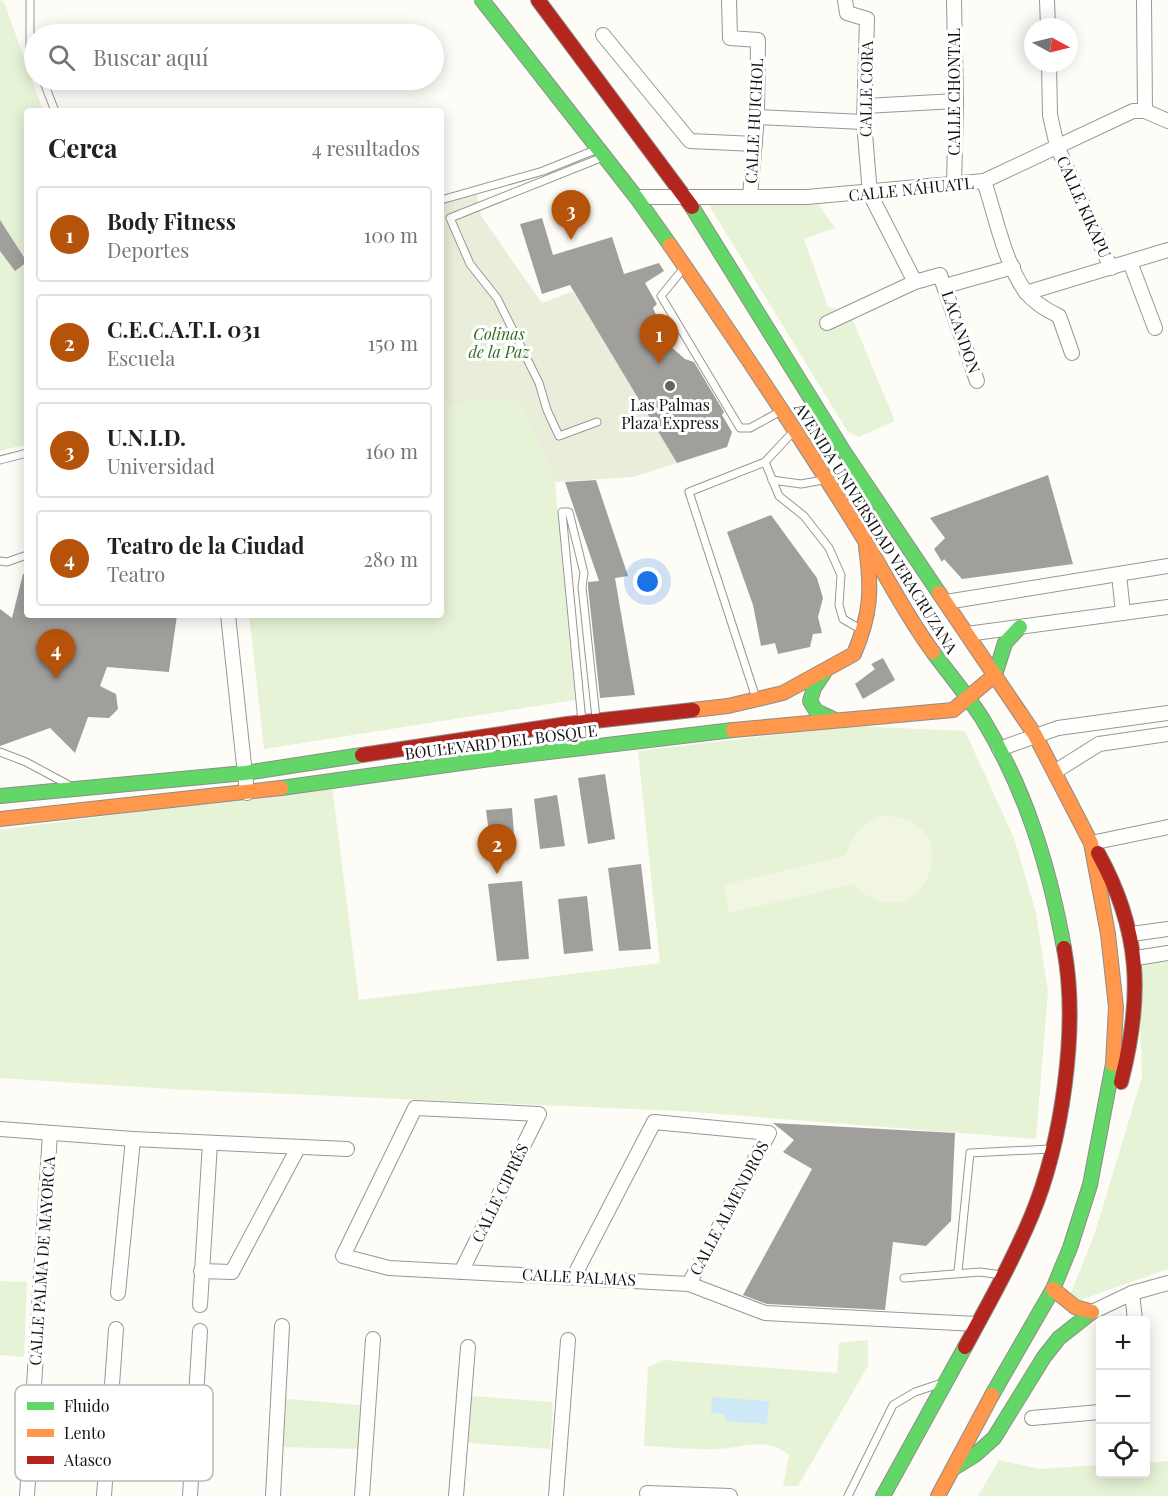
<!DOCTYPE html>
<html lang="es">
<meta charset="utf-8">
<style>
:root{--surface:#fff;--page:#f6f6f6;--text:#202124;--muted:#757577;--line:#e0e0e0;--accent:#b45309}
body{margin:0;font-family:"Playfair Display",serif;background:var(--page);color:var(--text)}
.controls{position:absolute;right:18px;bottom:18px;display:grid;overflow:hidden;border-radius:6px;box-shadow:0 3px 15px #0003}
.controls button{width:54px;height:54px;display:grid;place-items:center;padding:0;border:0;border-bottom:2px solid var(--line);background:var(--surface);color:var(--text);font:30px sans-serif}
.compass{position:absolute;left:1024px;top:18px;width:54px;height:54px;border-radius:50%;background:var(--surface);box-shadow:0 3px 15px #0003;rotate:97deg}
.you{position:absolute;left:648px;top:582px;width:21px;height:21px;margin:-15px;border:4px solid #fff;border-radius:50%;background:#1a73e8;box-shadow:0 0 0 9px #1a73e833}
.badge{display:grid;place-items:center;width:39px;height:39px;border-radius:50%;background:var(--accent);color:#fff;font-size:20px;font-weight:700}
.pin{position:absolute;translate:-50% -50px;filter:drop-shadow(0 2px 3px #0008)}
.pin::after{content:'';position:absolute;top:32px;width:21px;height:18px;background:inherit;clip-path:polygon(0 0,100% 0,50% 100%)}
.list{margin:0;padding:0;list-style:none}
h2{display:flex;justify-content:space-between;align-items:center;height:78px;margin:0;padding:0 24px;font-size:26px}
h2 small{font-size:20px;font-weight:400;color:var(--muted)}
.list li{display:grid;grid-template-columns:39px 1fr auto;gap:18px;align-items:center;box-sizing:border-box;height:96px;margin:0 12px 12px;padding:0 12px;border:2px solid var(--line);border-radius:6px}
.list b{display:block;font-size:22px;white-space:nowrap}
.list p{margin:0;font-size:20px;white-space:nowrap;color:var(--muted)}
.list em{font-size:20px;font-style:normal;color:var(--muted)}
.icon{flex:none;width:33px;height:33px;fill:none;stroke:currentColor;stroke-width:2;stroke-linecap:round;stroke-linejoin:round}
.map{position:relative;flex:none;width:1168px;height:1496px;overflow:hidden}
.search{position:absolute;background:var(--surface);box-shadow:0 3px 15px #0003;left:24px;top:24px;width:420px;height:66px;display:flex;align-items:center;gap:15px;box-sizing:border-box;padding:0 21px;border-radius:33px;color:var(--muted);font-size:22px}
.panel{position:absolute;background:var(--surface);box-shadow:0 3px 15px #0003;left:24px;top:108px;width:420px;height:510px;border-radius:6px}
.map>svg:first-child{display:block}
</style>
<div class="map">
<svg width="1168" height="1496" viewBox="0 0 1168 1496">
<rect width="100%" height="100%" fill="#fdfcf7"/>
<g fill="#e7f3d7">
<path d="M 0,0 L 4,2 L 43,111 L 27,111 L 27,444 L 0,451 Z"/>
<path d="M 708,189 L 812,195 L 835,228 L 804,239 L 828,307 L 849,311 L 895,421 L 859,437 L 848,432 L 707,202 Z"/>
<path d="M 519,400 L 555,482 L 575,700 L 264,749 L 249,615 L 441,615 L 441,404 Z"/>
<path d="M 853,726 L 965,731 L 1014,838 L 1036,913 L 1048,992 L 1036,1139 L 680,1111 L 171,1089 L 0,1078 L 0,830 L 332,786 L 359,1000 L 660,963 L 638,751 Z"/>
<path d="M 1168,956 L 1168,1269 L 1066,1305 L 1094,1236 L 1142,1077 L 1138,960 Z"/>
<path d="M 0,1281 L 27,1282 L 24,1357 L 0,1355 Z"/>
<path d="M 868,1340 L 868,1366 L 798,1486 L 783,1486 L 789,1455 C 763,1435 743,1449 716,1449 C 692,1450 668,1447 644,1446 L 648,1367 L 664,1360 L 837,1373 L 839,1343 Z"/>
<path d="M 471,1396 L 553,1402 L 550,1449 L 468,1443 Z"/>
<path d="M 278,1398 L 368,1406 L 365,1449 L 275,1447 Z"/>
<path d="M 999,1460 L 1039,1469 L 1100,1465 L 1100,1474 L 1146,1474 L 1146,1463 L 1168,1461 L 1168,1496 L 978,1496 Z"/>
</g>
<path fill="#e9eedb" d="M 476,191 L 481,216 L 542,303 L 573,291 L 677,463 L 633,477 L 555,482 L 519,400 L 441,404 L 441,197 Z"/>
<path fill="#f0f6e1" d="M 883,816 C 976,815 922,952 853,884 L 729,913 L 724,885 L 846,855 C 853,834 862,823 883,816 Z"/>
<path fill="#cde8f7" d="M 712,1397 L 769,1401 L 767,1424 L 725,1421 L 725,1414 L 711,1413 Z"/>
<g fill="#a19f9c">
<path d="M 542,218 L 553,255 L 612,237 L 624,274 L 659,263 L 664,271 L 645,283 L 657,304 L 653,308 L 670,346 L 685,359 L 694,362 L 724,412 L 722,415 L 732,432 L 727,447 L 677,463 L 570,285 L 542,294 L 520,224 Z"/>
<path d="M 0,220 L 27,262 L 15,271 L 0,251 Z"/>
<path d="M 1048,475 L 1073,564 L 962,579 L 944,559 L 942,562 L 934,549 L 945,538 L 930,518 Z"/>
<path d="M 596,480 L 628,576 L 615,578 L 635,695 L 600,698 L 588,587 L 588,582 L 599,581 L 565,482 Z"/>
<path d="M 771,515 L 817,578 L 823,598 L 818,617 L 822,633 L 813,634 L 810,647 L 778,654 L 775,643 L 761,646 L 753,605 L 727,532 Z"/>
<path d="M 23,574 L 27,574 L 27,615 L 177,615 L 169,672 L 107,667 L 100,686 L 116,694 L 118,709 L 109,718 L 88,717 L 75,753 L 50,728 L 0,746 L 0,609 L 12,618 Z"/>
<path d="M 883,658 L 895,680 L 863,699 L 855,684 L 875,669 L 871,664 Z"/>
<path d="M 605,774 L 615,839 L 588,844 L 578,778 Z"/>
<path d="M 557,795 L 565,846 L 540,849 L 534,799 Z"/>
<path d="M 512,808 L 515,848 L 491,849 L 486,810 Z"/>
<path d="M 641,864 L 651,949 L 619,951 L 608,868 Z"/>
<path d="M 522,881 L 529,959 L 497,961 L 488,884 Z"/>
<path d="M 587,896 L 593,951 L 564,954 L 558,899 Z"/>
<path d="M 773,1123 L 955,1133 L 951,1221 L 926,1246 L 893,1242 L 885,1310 L 767,1304 L 743,1295 L 812,1169 L 783,1152 L 794,1140 Z"/>
</g>
<g fill="none" stroke-linecap="round" stroke-linejoin="round">
<g stroke="#979795" stroke-width="9">
<g id="lane">
<path d="M 30,0 L 30,49 L 34,58"/>
<path d="M 43,80 L 55,111"/>
<path d="M 441,200 L 543,171 L 595,150"/>
<path d="M 683,269 L 661,296 L 740,428 L 750,428 L 779,412"/>
<path d="M 597,422 L 559,436 L 547,410 L 539,383 L 497,298 L 470,264 L 450,218 L 603,157"/>
<path d="M 0,460 L 27,453"/>
<path d="M 765,462 L 779,496 L 804,516 L 829,548 L 841,575 L 839,605 L 843,619 L 862,630"/>
<path d="M 772,480 L 801,484 L 823,480"/>
<path d="M 0,561 L 7,562 L 27,555"/>
<path d="M 756,698 L 689,492 L 765,462 L 792,433"/>
<path d="M 582,722 L 562,512 L 569,512 L 584,573 L 582,587 L 596,718"/>
<path d="M 0,752 L 26,762 L 67,784"/>
<path d="M 958,1272 L 970,1153 L 1050,1149"/>
<path d="M 904,1278 L 980,1272 L 1002,1275"/>
<path d="M 848,1496 L 893,1405 L 915,1392 L 939,1384"/>
</g>
</g>
<g stroke="#979795" stroke-width="16">
<g id="street">
<path d="M 729,0 L 730,38 L 758,40 L 757,117 L 750,196"/>
<path d="M 845,0 L 847,13 L 867,19 L 864,122 L 870,194 L 915,282"/>
<path d="M 1047,0 L 1048,27"/>
<path d="M 1144,0 L 1145,111"/>
<path d="M 603,35 L 690,141 L 755,144"/>
<path d="M 1049,63 L 1050,115 L 1057,146 L 1111,268"/>
<path d="M 865,106 L 956,101"/>
<path d="M 757,117 L 864,122"/>
<path d="M 984,181 C 996,217 1004,261 1025,291 C 1034,303 1046,310 1059,316 L 1072,353"/>
<path d="M 954,185 L 956,101 L 954,0"/>
<path d="M 636,197 L 807,197 L 984,181 L 1133,111 L 1145,111 L 1168,121"/>
<path d="M 1130,262 L 1155,328"/>
<path d="M 945,286 L 1013,267"/>
<path d="M 1026,293 L 1168,250"/>
<path d="M 827,323 L 915,282 L 940,275 L 977,381"/>
<path d="M 1119,574 L 1123,613"/>
<path d="M 946,602 L 1168,566"/>
<path d="M 228,615 L 247,793"/>
<path d="M 967,634 L 1168,607"/>
<path d="M 999,749 L 1058,728 L 1168,713"/>
<path d="M 1056,771 L 1099,744 L 1168,734"/>
<path d="M 1091,843 L 1168,827"/>
<path d="M 1132,934 L 1168,929"/>
<path d="M 1136,958 L 1168,953"/>
<path d="M 0,1129 L 133,1139 L 347,1149"/>
<path d="M 201,1271 L 232,1272 L 298,1148"/>
<path d="M 461,1272 L 539,1114 L 415,1108 L 343,1256 L 389,1268 L 689,1284 L 765,1313 L 976,1324"/>
<path d="M 574,1276 L 654,1122 L 769,1133 L 689,1284"/>
<path d="M 118,1293 L 133,1139"/>
<path d="M 1132,1293 L 1135,1320"/>
<path d="M 200,1305 L 210,1143"/>
<path d="M 1092,1312 L 1132,1293 L 1168,1283"/>
<path d="M 1032,1418 L 1100,1412"/>
<path d="M 647,1493 L 730,1496"/>
<path d="M 27,1496 L 50,1133"/>
<path d="M 104,1496 L 116,1329"/>
<path d="M 190,1496 L 200,1331"/>
<path d="M 273,1496 L 282,1326"/>
<path d="M 362,1496 L 373,1339"/>
<path d="M 456,1496 L 468,1347"/>
<path d="M 556,1496 L 568,1340"/>
</g>
</g>
<g stroke="#8e8d8b" stroke-width="16">
<g id="fast">
<path d="M 482,0 L 636,197 L 670,245"/>
<path d="M 692,207 L 844,452 L 939,593"/>
<path d="M 933,652 C 949,674 967,695 982,718 C 1026,790 1049,866 1064,948"/>
<path d="M 824,673 L 814,688 L 810,701 L 816,711 L 833,719"/>
<path d="M 995,675 L 1005,643 L 1020,627"/>
<path d="M 281,788 L 490,759 L 733,730"/>
<path d="M 0,796 L 245,773 L 362,755"/>
<path d="M 992,1395 L 1053,1289 L 1070,1248 L 1090,1185 L 1113,1064"/>
<path d="M 954,1468 L 975,1455 L 994,1438 L 1044,1357 L 1059,1338 L 1092,1312"/>
<path d="M 883,1496 L 965,1347"/>
</g>
</g>
<g stroke="#8e8d8b" stroke-width="16">
<g id="slow">
<path d="M 670,245 C 735,339 799,434 859,531 C 884,571 904,613 933,652"/>
<path d="M 939,593 L 1035,735 L 1091,843 L 1108,934 L 1116,1007 L 1113,1064"/>
<path d="M 693,710 L 728,706 L 783,693 L 854,654 C 871,614 872,590 866,547"/>
<path d="M 733,730 L 953,710 L 995,675"/>
<path d="M 0,819 L 281,788"/>
<path d="M 1053,1289 L 1075,1307 L 1092,1312"/>
<path d="M 938,1496 L 992,1395"/>
</g>
</g>
<g stroke="#8e8d8b" stroke-width="16">
<g id="jam">
<path d="M 538,0 L 692,207"/>
<path d="M 362,755 L 567,724 L 693,710"/>
<path d="M 1098,853 C 1141,931 1143,997 1121,1082"/>
<path d="M 965,1347 C 988,1305 1012,1262 1031,1217 C 1062,1143 1079,1028 1064,948"/>
</g>
</g>
<use href="#lane" stroke="#fffffe" stroke-width="7"/>
<use href="#street" stroke="#fffffe" stroke-width="14"/>
<use href="#fast" stroke="#63d668" stroke-width="14"/>
<use href="#slow" stroke="#ff974d" stroke-width="14"/>
<use href="#jam" stroke="#b3261e" stroke-width="14"/>
</g>
<circle fill="#646362" stroke="#fff" stroke-width="2" cx="670" cy="386" r="6"/>
<g text-anchor="middle" stroke-width="6" stroke-linejoin="round" paint-order="stroke">
<g font-size="16" fill="#111" stroke="#fff">
<text transform="translate(866 89) rotate(-89)" y="6">CALLE CORA</text>
<text transform="translate(954 92) rotate(-90)" y="6">CALLE CHONTAL</text>
<text transform="translate(754 121) rotate(-87)" y="6">CALLE HUICHOL</text>
<text transform="translate(911 189) rotate(-6)" y="6">CALLE NÁHUATL</text>
<text transform="translate(1084 207) rotate(66)" y="6">CALLE KIKAPU</text>
<text transform="translate(961 332) rotate(71)" y="6">LACANDON</text>
<text transform="translate(876 528) rotate(58)" y="6">AVENIDA UNIVERSIDAD VERACRUZANA</text>
<text transform="translate(501 742) rotate(-7)" y="6">BOULEVARD DEL BOSQUE</text>
<text transform="translate(500 1193) rotate(-64)" y="6">CALLE CIPRÉS</text>
<text transform="translate(729 1208) rotate(-62)" y="6">CALLE ALMENDROS</text>
<text transform="translate(42 1261) rotate(-86)" y="6">CALLE PALMA DE MAYORCA</text>
<text transform="translate(579 1277) rotate(3)" y="6">CALLE PALMAS</text>
</g>
<g font-size="16" font-style="italic" fill="#2f6b1f" stroke="#fff">
<text x="499" y="340">Colinas<tspan x="499" dy="18">de la Paz</tspan></text>
</g>
<g font-size="16" fill="#111" stroke="#fff">
<text x="670" y="411">Las Palmas<tspan x="670" dy="18">Plaza Express</tspan></text>
</g>
</g>
<rect x="15" y="1385" width="198" height="96" rx="9" fill="#fff" stroke="#b8b8b8" stroke-width="1.5"/>
<rect x="27" y="1402" width="27" height="8" fill="#63d668"/>
<rect x="27" y="1429" width="27" height="8" fill="#ff974d"/>
<rect x="27" y="1456" width="27" height="8" fill="#b3261e"/>
<g font-size="16" fill="#111">
<text x="64" y="1412">Fluido</text>
<text x="64" y="1439">Lento</text>
<text x="64" y="1466">Atasco</text>
</g>
</svg>
<div class="controls">
<button>+</button>
<button>−</button>
<button><svg class="icon" aria-label="locate" viewBox="0 0 24 24"><circle cx="12" cy="12" r="6"/><path d="M12 2v4M12 18v4M2 12h4M18 12h4"/></svg></button>
</div>
<svg class="compass" viewBox="-18 -18 36 36"><path d="M0-13l5 13h-10z" fill="#e53935"/><path d="M0 13l5-13h-10z" fill="#757577"/></svg>
<div class="you"></div>
<div class="pin badge" style="left:659px;top:364px">1</div>
<div class="pin badge" style="left:497px;top:874px">2</div>
<div class="pin badge" style="left:571px;top:240px">3</div>
<div class="pin badge" style="left:56px;top:679px">4</div>
<div class="search"><svg class="icon" aria-label="search" viewBox="0 0 24 24"><circle cx="10" cy="10" r="6"/><path d="M15 15l6 6"/></svg>Buscar aquí</div>
<section class="panel">
<h2>Cerca<small>4 resultados</small></h2>
<ul class="list">
<li><span class="badge">1</span><div><b>Body Fitness</b><p>Deportes</p></div><em>100 m</em></li>
<li><span class="badge">2</span><div><b>C.E.C.A.T.I. 031</b><p>Escuela</p></div><em>150 m</em></li>
<li><span class="badge">3</span><div><b>U.N.I.D.</b><p>Universidad</p></div><em>160 m</em></li>
<li><span class="badge">4</span><div><b>Teatro de la Ciudad</b><p>Teatro</p></div><em>280 m</em></li>
</ul>
</section>
</div>
